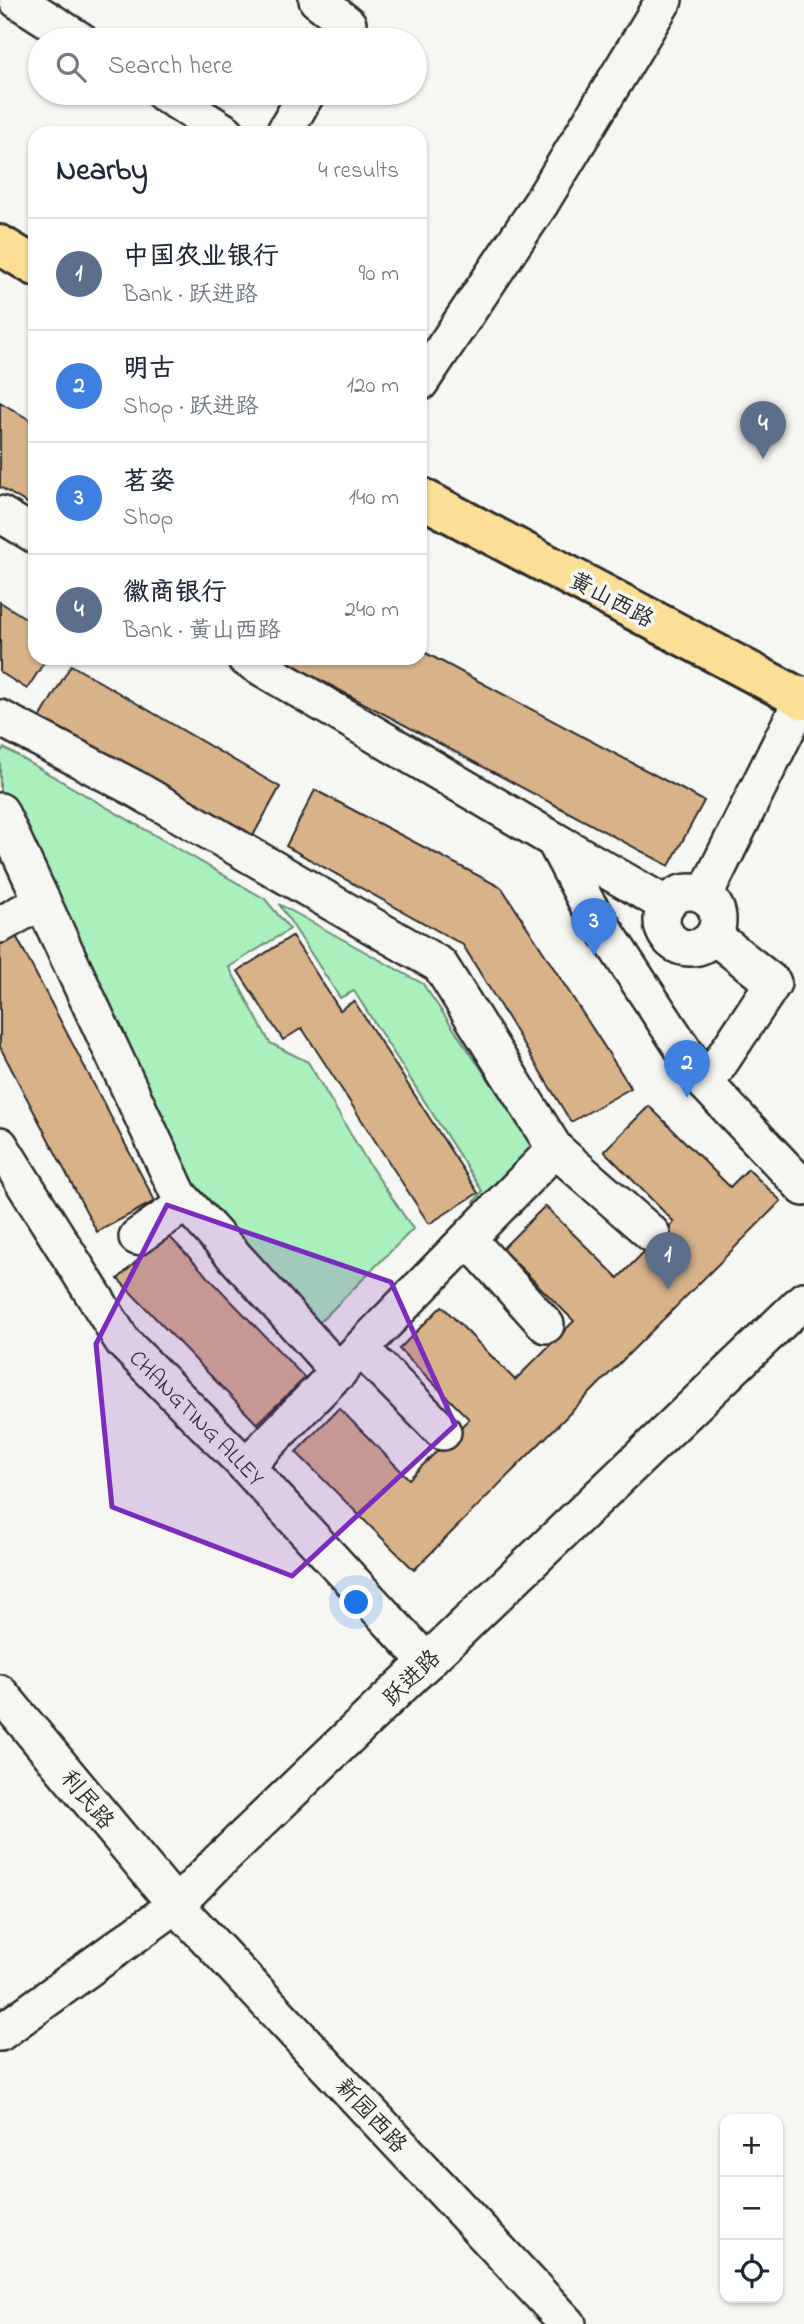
<!DOCTYPE html>
<meta charset="utf-8">
<style>
:root{--surface:#fff;--page:#f2f2f3;--text:#1f2937;--muted:#747a83;--line:#e0e1e3;--accent:#db2777}
body{margin:0;font-family:"Indie Flower","LXGW WenKai TC",sans-serif;background:var(--page);color:var(--text)}
.controls{position:absolute;right:21px;bottom:21px;display:grid;overflow:hidden;border-radius:14px;box-shadow:0 2px 5px #0004}
.controls button{width:63px;height:63px;display:grid;place-items:center;padding:0;border:0;border-bottom:2px solid var(--line);background:var(--surface);color:var(--text);font:35px sans-serif}
.you{position:absolute;left:357px;top:1603px;width:24px;height:24px;margin:-18px;border:5px solid #fff;border-radius:50%;background:#1a73e8;box-shadow:0 0 0 10px #1a73e833}
.badge{display:grid;place-items:center;width:46px;height:46px;border-radius:50%;background:var(--accent);color:#fff;font-size:23px;font-weight:700}
.pin{position:absolute;translate:-50% -58px;filter:drop-shadow(0 2px 4px #0008)}
.pin::after{content:'';position:absolute;top:37px;width:24px;height:21px;background:inherit;clip-path:polygon(0 0,100% 0,50% 100%)}
.list{margin:0;padding:0;list-style:none}
h2{display:flex;justify-content:space-between;align-items:center;height:91px;margin:0;padding:0 28px;font-size:30px}
h2 small{font-size:23px;font-weight:400;color:var(--muted)}
.list li{display:grid;grid-template-columns:46px 1fr auto;gap:21px;align-items:center;box-sizing:border-box;height:112px;padding:0 28px;border-top:2px solid var(--line)}
.list b{display:block;font-size:26px;white-space:nowrap}
.list p{margin:0;font-size:23px;white-space:nowrap;color:var(--muted)}
.list em{font-size:23px;font-style:normal;color:var(--muted)}
.icon{flex:none;width:38px;height:38px;fill:none;stroke:currentColor;stroke-width:2;stroke-linecap:round;stroke-linejoin:round}
.map{position:relative;flex:none;width:804px;height:2324px;overflow:hidden}
.search{position:absolute;background:var(--surface);box-shadow:0 2px 5px #0004;left:28px;top:28px;width:399px;height:77px;display:flex;align-items:center;gap:18px;box-sizing:border-box;padding:0 24px;border-radius:38px;color:var(--muted);font-size:26px}
.panel{position:absolute;background:var(--surface);box-shadow:0 2px 5px #0004;left:28px;top:126px;width:399px;height:539px;border-radius:21px}
.map>svg:first-child{display:block}
</style>
<div class="map">
<svg width="804" height="2324" viewBox="0 0 804 2324">
<rect width="100%" height="100%" fill="#f6f6f2"/>
<filter id="ink" filterUnits="userSpaceOnUse"><feTurbulence type="fractalNoise" baseFrequency=".0143" numOctaves="2"/><feDisplacementMap in="SourceGraphic" scale="14" xChannelSelector="R" yChannelSelector="G"/><feConvolveMatrix kernelMatrix="1 2 1 2 8 2 1 2 1" color-interpolation-filters="sRGB"/></filter>
<g filter="url(#ink)">
<g fill="#aaf0bc" stroke="#6a8e74" stroke-width="2">
<path d="M 4,748 L 265,899 L 290,929 L 229,967 L 270,1043 L 308,1062 L 365,1158 L 413,1229 L 319,1323 L 179,1178 L 0,801 L 0,753 Z"/>
<path d="M 279,904 L 423,984 L 538,1152 L 484,1210 L 474,1202 L 482,1191 L 354,991 L 340,998 Z"/>
</g>
<g fill="#d8b38a" stroke="#2b2b2b" stroke-width="2">
<path d="M 0,402 L 35,423 L 35,508 L 0,487 Z"/>
<path d="M 0,602 L 35,624 L 35,658 L 47,658 L 27,689 L 0,672 Z"/>
<path d="M 420,650 L 704,801 L 669,866 L 279,658 L 420,658 Z"/>
<path d="M 71,665 L 280,787 L 250,841 L 40,718 Z"/>
<path d="M 315,790 L 502,888 L 631,1088 L 571,1122 L 463,945 L 286,846 Z"/>
<path d="M 16,936 L 155,1201 L 97,1232 L 0,1047 L 0,944 Z"/>
<path d="M 292,936 L 340,1010 L 354,1001 L 478,1193 L 429,1224 L 302,1028 L 283,1040 L 238,971 Z"/>
<path d="M 649,1106 L 730,1187 L 748,1169 L 781,1201 L 414,1570 L 296,1452 L 339,1408 L 409,1479 L 469,1419 L 399,1349 L 442,1306 L 515,1380 L 574,1321 L 502,1249 L 545,1206 L 618,1278 L 674,1222 L 604,1151 Z"/>
<path d="M 166,1233 L 305,1378 L 257,1424 L 118,1279 Z"/>
</g>
<g fill="none" stroke-linecap="round" stroke-linejoin="round">
<g stroke="#2b2b2b" stroke-width="40">
<g id="minor">
<path d="M 17,0 L 80,40"/>
<path d="M 317,0 L 348,24 L 338,40"/>
<path d="M 163,93 L 227,133"/>
<path d="M 284,133 L 307,93"/>
<path d="M 420,383 L 541,203 L 664,0"/>
<path d="M 0,514 L 35,535"/>
<path d="M 245,658 L 554,840 L 587,903 L 706,1084 L 804,1188"/>
<path d="M 0,718 L 134,788 L 440,965 L 555,1149 L 246,1466"/>
<path d="M 0,811 L 179,1195 L 339,1372"/>
<path d="M 554,840 L 665,904"/>
<circle cx="690" cy="920" r="28"/>
<path d="M 705,895 L 804,695"/>
<path d="M 0,925 L 42,901"/>
<path d="M 706,1084 L 773,983 L 714,936"/>
<path id="s1" d="M 0,1145 L 123,1342 L 246,1466 L 427,1662"/>
<path d="M 555,1149 L 652,1234"/>
<path d="M 137,1237 L 186,1203"/>
<path d="M 468,1239 L 546,1325"/>
<path d="M 361,1349 L 443,1432"/>
<path d="M 0,1693 L 176,1905 L 568,2324"/>
<path d="M 0,2033 L 176,1905 L 218,1862 L 804,1300"/>
</g>
</g>
<g stroke="#2b2b2b" stroke-width="44">
<g id="major">
<path d="M 0,245 L 35,266"/>
<path d="M 420,497 L 804,700"/>
</g>
</g>
<use href="#minor" stroke="#f6f6f2" stroke-width="35"/>
<use href="#major" stroke="#fbdf96" stroke-width="38"/>
</g>
</g>
<path fill="#7b2cbf" fill-opacity="0.2" stroke="#7b2cbf" stroke-width="5" stroke-linejoin="round" d="M 167,1205 L 391,1282 L 455,1425 L 292,1576 L 112,1507 L 96,1344 Z"/>
<g text-anchor="middle" stroke-width="7" stroke-linejoin="round" paint-order="stroke">
<g font-size="23" fill="#2b2b2b" stroke="#f6f6f2">
<text transform="translate(612 599) rotate(28)" y="8">黄山西路</text>
<text dy="8" stroke="none"><textPath href="#s1" startOffset="338">CHANGTING ALLEY</textPath></text>
<text transform="translate(411 1677) rotate(-44)" y="8">跃进路</text>
<text transform="translate(88 1799) rotate(50)" y="8">利民路</text>
<text transform="translate(372 2115) rotate(47)" y="8">新园西路</text>
</g>
</g>
</svg>
<div class="controls">
<button>+</button>
<button>−</button>
<button><svg class="icon" aria-label="locate" viewBox="0 0 24 24"><circle cx="12" cy="12" r="6"/><path d="M12 2v4M12 18v4M2 12h4M18 12h4"/></svg></button>
</div>
<div class="you"></div>
<div class="pin badge" style="left:668px;top:1290px;background:#5c6f8a">1</div>
<div class="pin badge" style="left:687px;top:1098px;background:#3f7fe0">2</div>
<div class="pin badge" style="left:594px;top:956px;background:#3f7fe0">3</div>
<div class="pin badge" style="left:763px;top:459px;background:#5c6f8a">4</div>
<div class="search"><svg class="icon" aria-label="search" viewBox="0 0 24 24"><circle cx="10" cy="10" r="6"/><path d="M15 15l6 6"/></svg>Search here</div>
<section class="panel">
<h2>Nearby<small>4 results</small></h2>
<ul class="list">
<li><span class="badge" style="background:#5c6f8a">1</span><div><b>中国农业银行</b><p>Bank · 跃进路</p></div><em>90 m</em></li>
<li><span class="badge" style="background:#3f7fe0">2</span><div><b>明古</b><p>Shop · 跃进路</p></div><em>120 m</em></li>
<li><span class="badge" style="background:#3f7fe0">3</span><div><b>茗姿</b><p>Shop</p></div><em>140 m</em></li>
<li><span class="badge" style="background:#5c6f8a">4</span><div><b>徽商银行</b><p>Bank · 黄山西路</p></div><em>240 m</em></li>
</ul>
</section>
</div>
